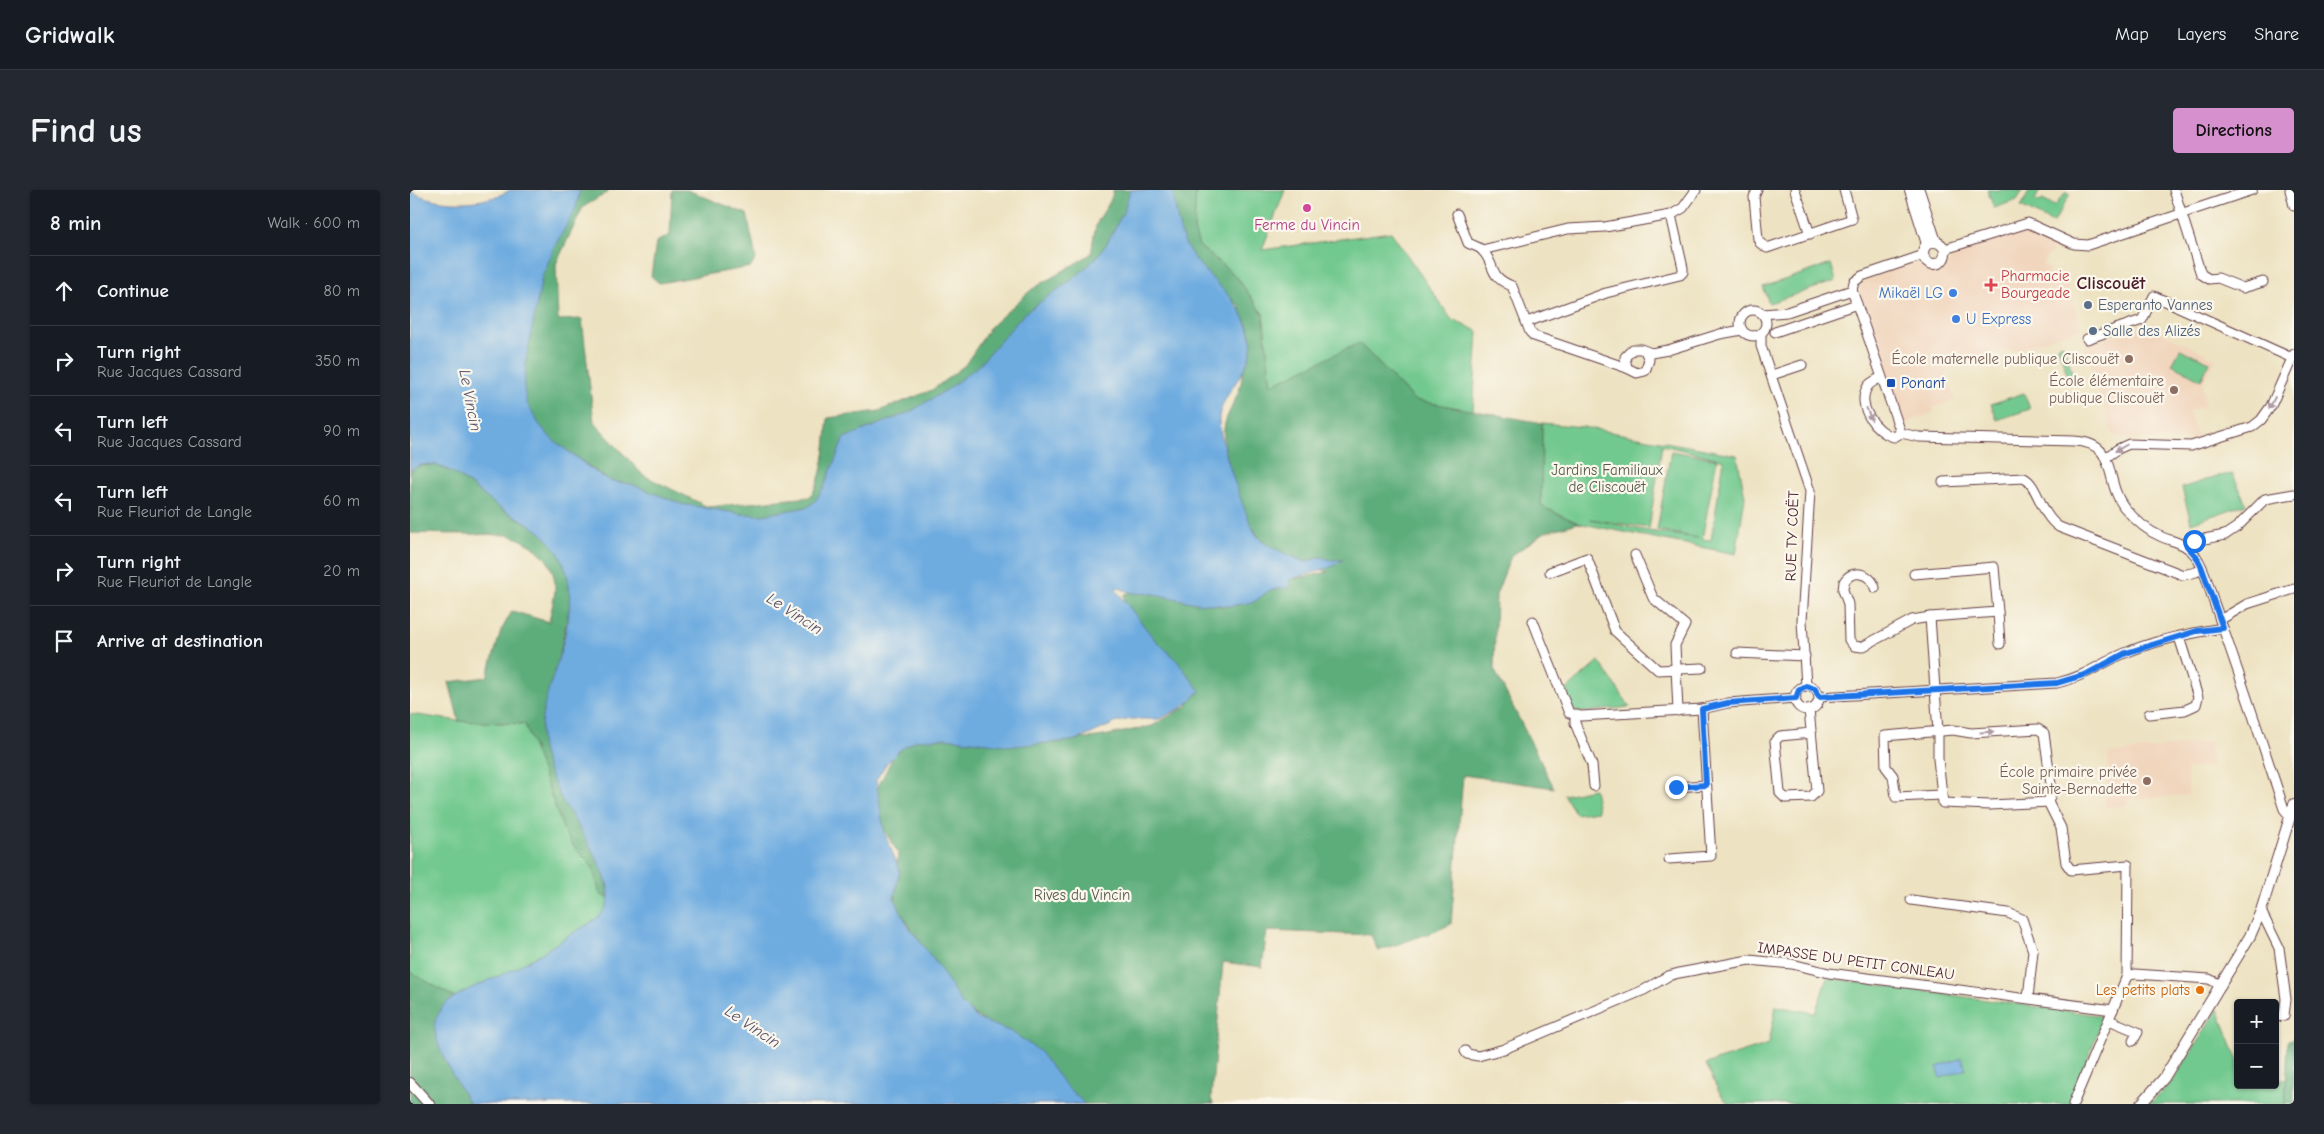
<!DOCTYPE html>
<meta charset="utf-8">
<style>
:root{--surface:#171b24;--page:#242831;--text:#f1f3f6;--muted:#9ea1a6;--line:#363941;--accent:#d690ce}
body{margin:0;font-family:"Comic Neue",sans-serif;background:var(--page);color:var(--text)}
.controls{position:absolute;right:15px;bottom:15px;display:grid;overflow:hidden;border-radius:5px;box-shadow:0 1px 4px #0004}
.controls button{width:45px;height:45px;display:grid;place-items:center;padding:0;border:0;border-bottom:1px solid var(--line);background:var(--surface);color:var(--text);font:25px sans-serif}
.stop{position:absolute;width:15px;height:15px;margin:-11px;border:4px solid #1a73e8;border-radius:50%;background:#fff}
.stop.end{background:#1a73e8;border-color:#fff;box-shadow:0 1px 5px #0008}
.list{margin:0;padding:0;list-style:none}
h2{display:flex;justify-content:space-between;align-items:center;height:65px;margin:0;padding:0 20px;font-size:21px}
h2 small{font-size:16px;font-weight:400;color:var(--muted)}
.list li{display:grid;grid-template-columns:32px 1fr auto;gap:15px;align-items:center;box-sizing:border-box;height:70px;padding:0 20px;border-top:1px solid var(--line)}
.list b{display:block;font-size:19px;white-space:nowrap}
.list p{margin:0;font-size:16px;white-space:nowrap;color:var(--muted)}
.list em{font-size:16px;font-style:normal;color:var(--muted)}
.icon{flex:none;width:28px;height:28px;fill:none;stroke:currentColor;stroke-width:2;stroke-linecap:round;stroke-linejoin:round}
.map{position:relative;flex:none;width:1884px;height:914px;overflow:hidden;border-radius:5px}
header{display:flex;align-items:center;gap:30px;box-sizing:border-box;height:70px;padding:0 25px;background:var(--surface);border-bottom:1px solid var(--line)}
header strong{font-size:24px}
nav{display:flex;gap:28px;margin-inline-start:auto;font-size:18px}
.intro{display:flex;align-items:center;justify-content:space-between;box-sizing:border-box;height:120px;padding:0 30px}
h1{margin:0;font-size:35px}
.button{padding:12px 22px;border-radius:5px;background:var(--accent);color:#111;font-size:18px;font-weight:700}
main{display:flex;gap:30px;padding:0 30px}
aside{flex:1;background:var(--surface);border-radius:5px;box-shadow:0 1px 4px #0004}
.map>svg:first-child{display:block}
</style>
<header>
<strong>Gridwalk</strong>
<nav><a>Map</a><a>Layers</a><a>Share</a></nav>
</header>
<div class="intro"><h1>Find us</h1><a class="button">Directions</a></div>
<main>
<aside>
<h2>8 min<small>Walk · 600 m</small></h2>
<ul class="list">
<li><svg class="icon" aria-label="ahead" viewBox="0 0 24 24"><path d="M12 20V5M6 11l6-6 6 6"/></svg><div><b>Continue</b></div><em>80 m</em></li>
<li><svg class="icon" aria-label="right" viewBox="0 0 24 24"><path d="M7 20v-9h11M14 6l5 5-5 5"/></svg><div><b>Turn right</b><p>Rue Jacques Cassard</p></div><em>350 m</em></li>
<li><svg class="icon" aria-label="left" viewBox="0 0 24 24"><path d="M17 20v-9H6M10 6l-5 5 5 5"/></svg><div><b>Turn left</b><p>Rue Jacques Cassard</p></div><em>90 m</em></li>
<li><svg class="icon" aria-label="left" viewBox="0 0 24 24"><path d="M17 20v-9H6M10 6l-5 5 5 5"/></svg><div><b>Turn left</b><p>Rue Fleuriot de Langle</p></div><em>60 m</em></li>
<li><svg class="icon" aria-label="right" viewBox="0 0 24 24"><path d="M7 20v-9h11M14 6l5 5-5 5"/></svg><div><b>Turn right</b><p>Rue Fleuriot de Langle</p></div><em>20 m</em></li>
<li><svg class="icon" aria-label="arrive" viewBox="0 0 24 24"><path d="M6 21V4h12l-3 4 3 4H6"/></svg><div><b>Arrive at destination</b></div></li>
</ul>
</aside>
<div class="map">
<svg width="1884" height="914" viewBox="0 0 1884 914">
<rect width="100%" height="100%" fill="#fbf7ec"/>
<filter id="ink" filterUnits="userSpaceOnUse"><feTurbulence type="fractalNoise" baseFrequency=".02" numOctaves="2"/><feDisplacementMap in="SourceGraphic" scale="10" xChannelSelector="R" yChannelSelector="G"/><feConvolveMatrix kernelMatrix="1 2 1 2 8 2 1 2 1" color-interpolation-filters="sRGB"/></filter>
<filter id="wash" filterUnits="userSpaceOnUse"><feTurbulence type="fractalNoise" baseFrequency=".0096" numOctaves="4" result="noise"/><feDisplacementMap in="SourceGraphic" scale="20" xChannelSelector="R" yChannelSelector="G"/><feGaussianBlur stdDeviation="1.12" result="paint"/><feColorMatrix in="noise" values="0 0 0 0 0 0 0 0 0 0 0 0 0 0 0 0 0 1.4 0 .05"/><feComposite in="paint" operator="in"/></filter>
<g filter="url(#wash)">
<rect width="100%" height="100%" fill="#ede2c1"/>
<g fill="#f1d5bd">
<path d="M 1618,37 L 1641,48 L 1643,62 L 1637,66 L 1633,75 L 1641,79 L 1637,87 L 1657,95 L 1671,138 L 1603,161 L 1597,159 L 1535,180 L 1545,210 L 1523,218 L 1524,222 L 1498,232 L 1494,240 L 1449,103 L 1450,97 L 1453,90 L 1509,71 L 1524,79 L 1538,74 L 1548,59 Z"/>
<path d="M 1736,135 L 1806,169 L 1793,192 L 1794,216 L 1778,221 L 1788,250 L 1728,249 L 1703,246 L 1675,156 Z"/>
<path d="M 1800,552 L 1802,576 L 1776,579 L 1779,605 L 1718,609 L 1716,616 L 1695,617 L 1699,564 Z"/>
</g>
<g fill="#72c98f" stroke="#5e745d" fill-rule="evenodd">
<path d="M 786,0 L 875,0 L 852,60 L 981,42 L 1042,130 L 1068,141 L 1063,221 L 1004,210 L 949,153 L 861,195 L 853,124 L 826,86 L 789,56 L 784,40 Z"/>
<path d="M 1577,0 L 1612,0 L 1612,2 L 1607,10 L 1584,18 Z"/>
<path d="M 1630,0 L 1625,10 L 1630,12 L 1632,10 L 1645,16 L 1656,2 L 1660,4 L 1644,32 L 1641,32 L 1611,17 L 1619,2 Z"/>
<path d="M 0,17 L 128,49 L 165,266 L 184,281 L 201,291 L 368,487 L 59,914 L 33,816 L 45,808 L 0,782 L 0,524 L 49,531 L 115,534 L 154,641 L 167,661 L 182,675 L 190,704 L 199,709 L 150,364 L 6,276 L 0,281 Z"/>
<path d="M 1421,74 L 1426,91 L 1359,113 L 1353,97 Z"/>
<path d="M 1653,154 L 1663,185 L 1658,187 L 1648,156 Z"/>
<path d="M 1770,159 L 1800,172 L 1791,190 L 1762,174 Z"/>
<path d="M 1614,203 L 1620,219 L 1587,230 L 1581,214 Z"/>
<path d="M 1132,233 L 1173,237 L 1327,265 L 1335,307 L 1326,364 L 1168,333 L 1131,316 ZM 1252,255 L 1314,270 L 1301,350 L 1292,349 L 1307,269 L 1261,261 L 1247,340 L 1288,348 L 1238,341 L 1180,329 L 1239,338 Z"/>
<path d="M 1823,284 L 1836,314 L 1781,333 L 1772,298 L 1807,286 Z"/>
<path d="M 1189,471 L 1220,517 L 1166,523 L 1154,502 Z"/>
<path d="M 1184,599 L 1188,621 L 1166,624 L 1154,605 Z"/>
<path d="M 1417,788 L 1694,826 L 1660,914 L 1318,914 L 1308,900 L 1296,874 L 1359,854 L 1366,816 L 1405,823 Z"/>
<path d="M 1808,819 L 1828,871 L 1828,895 L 1865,895 L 1865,889 L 1876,889 L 1875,914 L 1739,914 L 1763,891 Z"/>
</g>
<g fill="#5dad7a" stroke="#546652">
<path d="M 161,0 L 198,0 L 197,3 L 173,17 L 146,74 L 148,130 L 172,129 L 184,232 L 233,285 L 298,317 L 400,307 C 415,286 415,253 418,228 L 469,221 L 522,200 L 555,175 L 581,136 L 621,100 L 681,64 C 683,55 683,45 686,36 C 690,23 702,15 703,0 L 726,0 L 711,49 L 387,346 L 216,303 L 165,266 L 114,234 L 113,124 Z"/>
<path d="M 262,0 L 277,0 L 337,24 L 346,68 L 341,77 L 249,93 L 241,86 L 246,52 L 260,45 Z"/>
<path d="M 753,0 L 786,0 L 784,40 L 789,56 L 826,86 L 853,124 L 861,195 L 949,153 L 1004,210 L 1132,233 L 1131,316 L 1168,333 L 1135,342 L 1101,366 L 1086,405 L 1084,479 L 1144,598 L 1053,585 L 1041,734 L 1026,741 L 968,761 L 961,745 L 857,741 L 852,777 L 813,772 L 801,908 L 803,914 L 663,914 L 624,870 L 608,846 L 588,841 L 549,814 L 485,713 L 488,663 L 473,638 L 466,601 L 490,553 L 508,544 L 591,554 L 648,552 L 694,546 L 742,536 L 777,516 L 780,507 L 718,431 L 714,405 L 728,399 L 815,417 L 874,391 L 918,382 C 897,372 871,368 853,351 C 833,333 808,259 815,233 C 818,222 825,212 829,201 C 833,189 833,173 835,159 L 842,153 L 829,116 L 773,64 Z"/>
<path d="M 25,275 L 45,283 L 94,321 L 122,335 L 137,347 L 150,364 L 157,382 L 161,409 L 149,468 L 137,575 L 151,607 L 181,657 L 195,685 L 199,709 L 190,704 L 182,676 L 167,661 L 154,641 L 115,534 L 49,531 L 39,492 L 77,487 L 91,441 L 102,421 L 139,432 C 141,420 145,408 145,397 C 145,369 123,353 99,345 L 0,343 L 0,281 L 6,276 Z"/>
<path d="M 0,782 L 46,808 L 33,816 L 39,875 L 59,914 L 0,914 Z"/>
<path d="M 1884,849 L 1884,914 L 1875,914 L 1878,850 Z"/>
</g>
<g fill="#6eace0" stroke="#5c6686">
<path d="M 100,0 L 170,0 L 166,18 L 145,56 L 132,87 L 116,170 L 114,199 L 117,213 L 129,234 L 142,249 L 184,281 L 201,291 L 221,294 L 271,314 L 332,324 L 352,325 L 398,317 L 405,311 L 414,297 L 434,248 L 498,223 L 538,199 L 569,175 L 615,123 L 667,86 L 685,69 L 696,55 L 714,21 L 720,0 L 763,0 C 766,22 768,46 782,65 C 801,92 831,109 840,143 C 849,175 815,197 809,226 C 806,242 837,334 848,347 C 856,357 883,366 895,372 L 911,367 L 921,370 L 933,370 L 921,377 L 879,390 L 881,397 L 860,400 L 844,412 L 821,416 L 786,413 L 744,404 L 723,403 L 706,397 L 706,400 L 745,450 L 765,468 L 790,501 L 773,517 L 750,529 L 721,529 L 707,532 L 672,548 L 661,551 L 603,556 L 535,548 L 506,550 L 490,560 L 476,574 L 466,590 L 474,642 L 490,681 L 484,707 L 497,734 L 529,777 L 552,814 L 568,829 L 602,842 L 629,861 L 655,895 L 675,914 L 59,914 C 49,895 21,853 25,831 C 26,828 31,819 33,816 C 45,803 81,790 98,782 C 120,771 140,758 161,744 C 176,735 192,730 198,712 C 206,689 162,629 151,608 C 143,591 133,570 131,551 C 129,521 141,495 149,467 C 168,403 167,355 99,323 C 74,312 30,255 0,281 L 0,1 C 26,16 74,16 100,0 Z"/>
<path d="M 1552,868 L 1556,879 L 1531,888 L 1527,877 Z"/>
</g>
</g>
<g filter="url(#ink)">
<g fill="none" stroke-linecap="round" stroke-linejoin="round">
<g stroke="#623c42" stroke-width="11">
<g id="minor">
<path d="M 1347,0 L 1344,7 L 1348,49 L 1350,53 L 1357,58 L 1442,29 L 1434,0"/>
<path d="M 1385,0 L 1400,44"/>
<path d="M 1764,0 L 1791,84 L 1799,89 L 1808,88 L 1833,98 L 1853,92"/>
<path d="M 1880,0 L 1884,16"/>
<path d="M 1047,24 L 1058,53 C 1062,55 1069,57 1072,60 C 1086,74 1077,86 1102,96 L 1120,142 L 1124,146 L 1217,178"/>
<path d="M 1535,59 L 1618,33 L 1664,54 L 1678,55 L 1842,0"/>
<path d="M 1072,60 L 1158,39 L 1195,37 L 1261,25 L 1273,18 L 1286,0"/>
<path d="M 1442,100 L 1491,243 L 1509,247 L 1664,251 C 1709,253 1693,289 1714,317 C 1724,329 1737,341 1752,347 C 1764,352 1776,353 1785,365 C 1796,380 1800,403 1807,421 C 1830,486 1852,552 1874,619 L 1879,625"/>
<path d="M 1442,100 L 1444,92 L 1452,86 L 1514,65"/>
<circle cx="1343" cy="133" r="13"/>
<path d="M 1353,124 L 1377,122 L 1442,100"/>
<path d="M 1117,132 L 1196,103 L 1270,85 L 1273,82 L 1273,78 L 1261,25"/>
<path d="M 1365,142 L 1447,114"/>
<path d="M 1351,143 L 1351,156 L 1400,301 L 1392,431 L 1396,496"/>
<path d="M 1677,149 L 1732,130 L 1744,106 L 1882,168"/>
<path d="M 1236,163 L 1239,170 L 1235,181 L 1227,183 L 1217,178 L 1215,167 L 1223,159 L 1231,159 L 1241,163 L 1258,160 L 1310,144 L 1332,140"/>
<path d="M 1362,185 L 1392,175"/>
<path d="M 1471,187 C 1467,190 1461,192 1458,196 C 1445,215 1466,243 1484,247 L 1491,243"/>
<path d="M 1695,268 L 1708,259 L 1719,254 L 1781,256 L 1842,237 L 1851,230 L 1861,216 L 1884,164"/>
<path d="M 1533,292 L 1614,288 C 1628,295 1630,324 1649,337 L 1773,385 L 1786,382 L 1792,379"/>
<path d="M 1777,356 L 1784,351 L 1815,345 L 1827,337 L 1855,309 L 1884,304"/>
<path d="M 1225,365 L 1243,408 L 1275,435 L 1265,455 L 1268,521"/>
<path d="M 1140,382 L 1177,368 L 1205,441 L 1248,480 L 1292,478"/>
<path d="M 1504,384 L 1584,377 L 1588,422 L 1520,427"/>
<path d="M 1465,398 C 1461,383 1442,378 1434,392 L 1433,400 L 1438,414 L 1439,450 L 1444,456 L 1452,457 L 1502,430 L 1520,427 L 1528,542 L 1528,569 L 1533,613 L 1580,615 L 1638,612 L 1651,638 L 1656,673 L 1661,680 L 1718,675 L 1717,786 L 1663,914"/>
<path d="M 1588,422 L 1590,454"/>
<path d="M 1810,430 L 1837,414 L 1884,399"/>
<path d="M 1123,431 L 1159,523 L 1171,526 L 1292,519 L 1318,513 L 1386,508"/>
<path d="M 1327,463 L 1395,466"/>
<circle cx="1397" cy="508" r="12"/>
<path d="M 1409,507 L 1647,493 C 1677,486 1689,474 1715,463 C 1746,450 1780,443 1813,438"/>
<path d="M 1399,520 L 1407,601 L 1401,607 L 1375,608 L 1370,603 L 1365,551 L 1370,546 L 1401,543"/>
<path d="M 1165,524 L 1165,533 L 1182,575 L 1184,596"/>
<path d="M 1739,524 L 1775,520 L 1786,515 L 1788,507 L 1769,447"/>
<path d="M 1266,597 L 1296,595"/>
<path d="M 1531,605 L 1486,607 L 1483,586 L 1476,577 L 1475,546 L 1543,540 L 1561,543 L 1628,539 L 1634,543 L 1642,602 L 1638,612"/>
<path d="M 1259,669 L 1301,666 L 1292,519"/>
<path d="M 1501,710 L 1598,723 L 1612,729 L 1623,761 L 1618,808"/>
<path d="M 1851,721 L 1869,758 L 1876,809 L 1874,826 L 1865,827"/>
<path d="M 1717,786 L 1725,784 L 1799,789 L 1811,795"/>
<path d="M 1699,830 L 1728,842 L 1723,851"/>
<path d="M 1055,861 L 1057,864 L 1068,866 L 1094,859 L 1234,800 L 1258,786 L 1269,783 L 1339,770 L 1382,774 L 1419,783 L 1703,820"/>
</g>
</g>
<g stroke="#623c42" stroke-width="12">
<g id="tertiary">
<path d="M 1500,0 L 1517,54"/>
<path d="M 1509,0 L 1526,52"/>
<circle cx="1524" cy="63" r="11"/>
<path d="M 0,893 L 19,914"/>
<path d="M 1731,914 L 1754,888 L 1840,746 L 1851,721 L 1884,614"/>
</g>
</g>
<use href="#minor" stroke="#fff" stroke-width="9"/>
<use href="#tertiary" stroke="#fff" stroke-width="10"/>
</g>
<defs><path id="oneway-solid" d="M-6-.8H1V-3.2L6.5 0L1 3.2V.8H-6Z" transform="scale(1.25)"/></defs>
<g fill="#ae9aa0">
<use href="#oneway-solid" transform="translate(1862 213) rotate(116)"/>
<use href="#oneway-solid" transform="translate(1459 224) rotate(68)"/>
<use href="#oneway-solid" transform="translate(1711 258) rotate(150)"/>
<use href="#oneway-solid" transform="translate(1577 542) rotate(-3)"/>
</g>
</g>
<g fill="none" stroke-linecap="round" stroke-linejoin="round" filter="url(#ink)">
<path stroke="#1a73e8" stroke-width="6" d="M 1266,597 L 1296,595 L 1292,519 L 1318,513 L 1386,508 L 1389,500 L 1396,496 L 1405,499 L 1409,507 L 1647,493 L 1677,484 L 1716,463 L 1787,441 L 1813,438 L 1791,376 L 1786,366 L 1777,356 L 1784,351"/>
</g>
<circle fill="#d1479c" stroke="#fbf7ec" stroke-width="2" cx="897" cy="18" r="5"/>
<path fill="#e0444e" stroke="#fbf7ec" stroke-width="2" d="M1578.5 87.5h5v5h5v5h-5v5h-5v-5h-5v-5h5z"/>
<g fill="#3f7fe0" stroke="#fbf7ec" stroke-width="2">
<circle cx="1543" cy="103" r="5"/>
<circle cx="1546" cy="129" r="5"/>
</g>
<g fill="#5c6f8a" stroke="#fbf7ec" stroke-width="2">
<circle cx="1678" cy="115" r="5"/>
<circle cx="1683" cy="141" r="5"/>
</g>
<g fill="#8d6e63" stroke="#fbf7ec" stroke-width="2">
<circle cx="1719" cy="169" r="5"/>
<circle cx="1764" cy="200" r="5"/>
<circle cx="1737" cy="591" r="5"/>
</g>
<rect fill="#1a4fb4" stroke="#fbf7ec" stroke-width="2" x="1476" y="188" width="10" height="10" rx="2.5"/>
<circle fill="#e8710a" stroke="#fbf7ec" stroke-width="2" cx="1790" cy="800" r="5"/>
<g text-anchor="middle" stroke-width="4.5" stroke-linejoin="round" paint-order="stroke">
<g font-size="15" fill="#b23c85" stroke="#fbf7ec">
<text x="897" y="40">Ferme du Vincin</text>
</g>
<g font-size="15" fill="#be3a42" stroke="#fbf7ec" text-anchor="start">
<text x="1591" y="91">Pharmacie<tspan x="1591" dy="17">Bourgeade</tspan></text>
</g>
<g font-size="15" fill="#366cbe" stroke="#fbf7ec" text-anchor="end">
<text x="1533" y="108">Mikaël LG</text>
<text x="1556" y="134" text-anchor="start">U Express</text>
</g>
<g font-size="15" fill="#4e5e75" stroke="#fbf7ec" text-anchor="start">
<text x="1688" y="120">Esperanto Vannes</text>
<text x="1693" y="146">Salle des Alizés</text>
</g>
<g font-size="15" fill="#785e54" stroke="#fbf7ec" text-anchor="end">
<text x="1709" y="174">École maternelle publique Cliscouët</text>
<text x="1754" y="196">École élémentaire<tspan x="1754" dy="17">publique Cliscouët</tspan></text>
<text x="1727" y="587">École primaire privée<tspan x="1727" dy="17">Sainte-Bernadette</tspan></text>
</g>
<g font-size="15" fill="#164399" stroke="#fbf7ec" text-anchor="start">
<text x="1491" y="198">Ponant</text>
</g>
<g font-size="15" fill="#585a4e" stroke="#fbf7ec">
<text x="1197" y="285">Jardins Familiaux<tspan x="1197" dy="17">de Cliscouët</tspan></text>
<text x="672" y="710">Rives du Vincin</text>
</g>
<g font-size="15" fill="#4a1f2b" stroke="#fbf7ec">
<text transform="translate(1382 346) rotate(-88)" y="5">RUE TY COËT</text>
<text transform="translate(1446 771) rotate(8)" y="5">IMPASSE DU PETIT CONLEAU</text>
</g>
<g font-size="15" fill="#c56008" stroke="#fbf7ec" text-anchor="end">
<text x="1780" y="805">Les petits plats</text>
</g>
<g font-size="16" font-style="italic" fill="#57506a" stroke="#fbf7ec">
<text transform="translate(61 210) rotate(79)" y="6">Le Vincin</text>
<text transform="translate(385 423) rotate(33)" y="6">Le Vincin</text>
<text transform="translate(343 836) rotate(34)" y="6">Le Vincin</text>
</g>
<g font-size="18" font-weight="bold" fill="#4a1f2b" stroke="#fbf7ec">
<text x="1701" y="99">Cliscouët</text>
</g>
</g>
</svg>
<div class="controls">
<button>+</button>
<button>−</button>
</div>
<div class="stop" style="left:1784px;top:351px"></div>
<div class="stop end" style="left:1266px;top:597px"></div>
</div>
</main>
